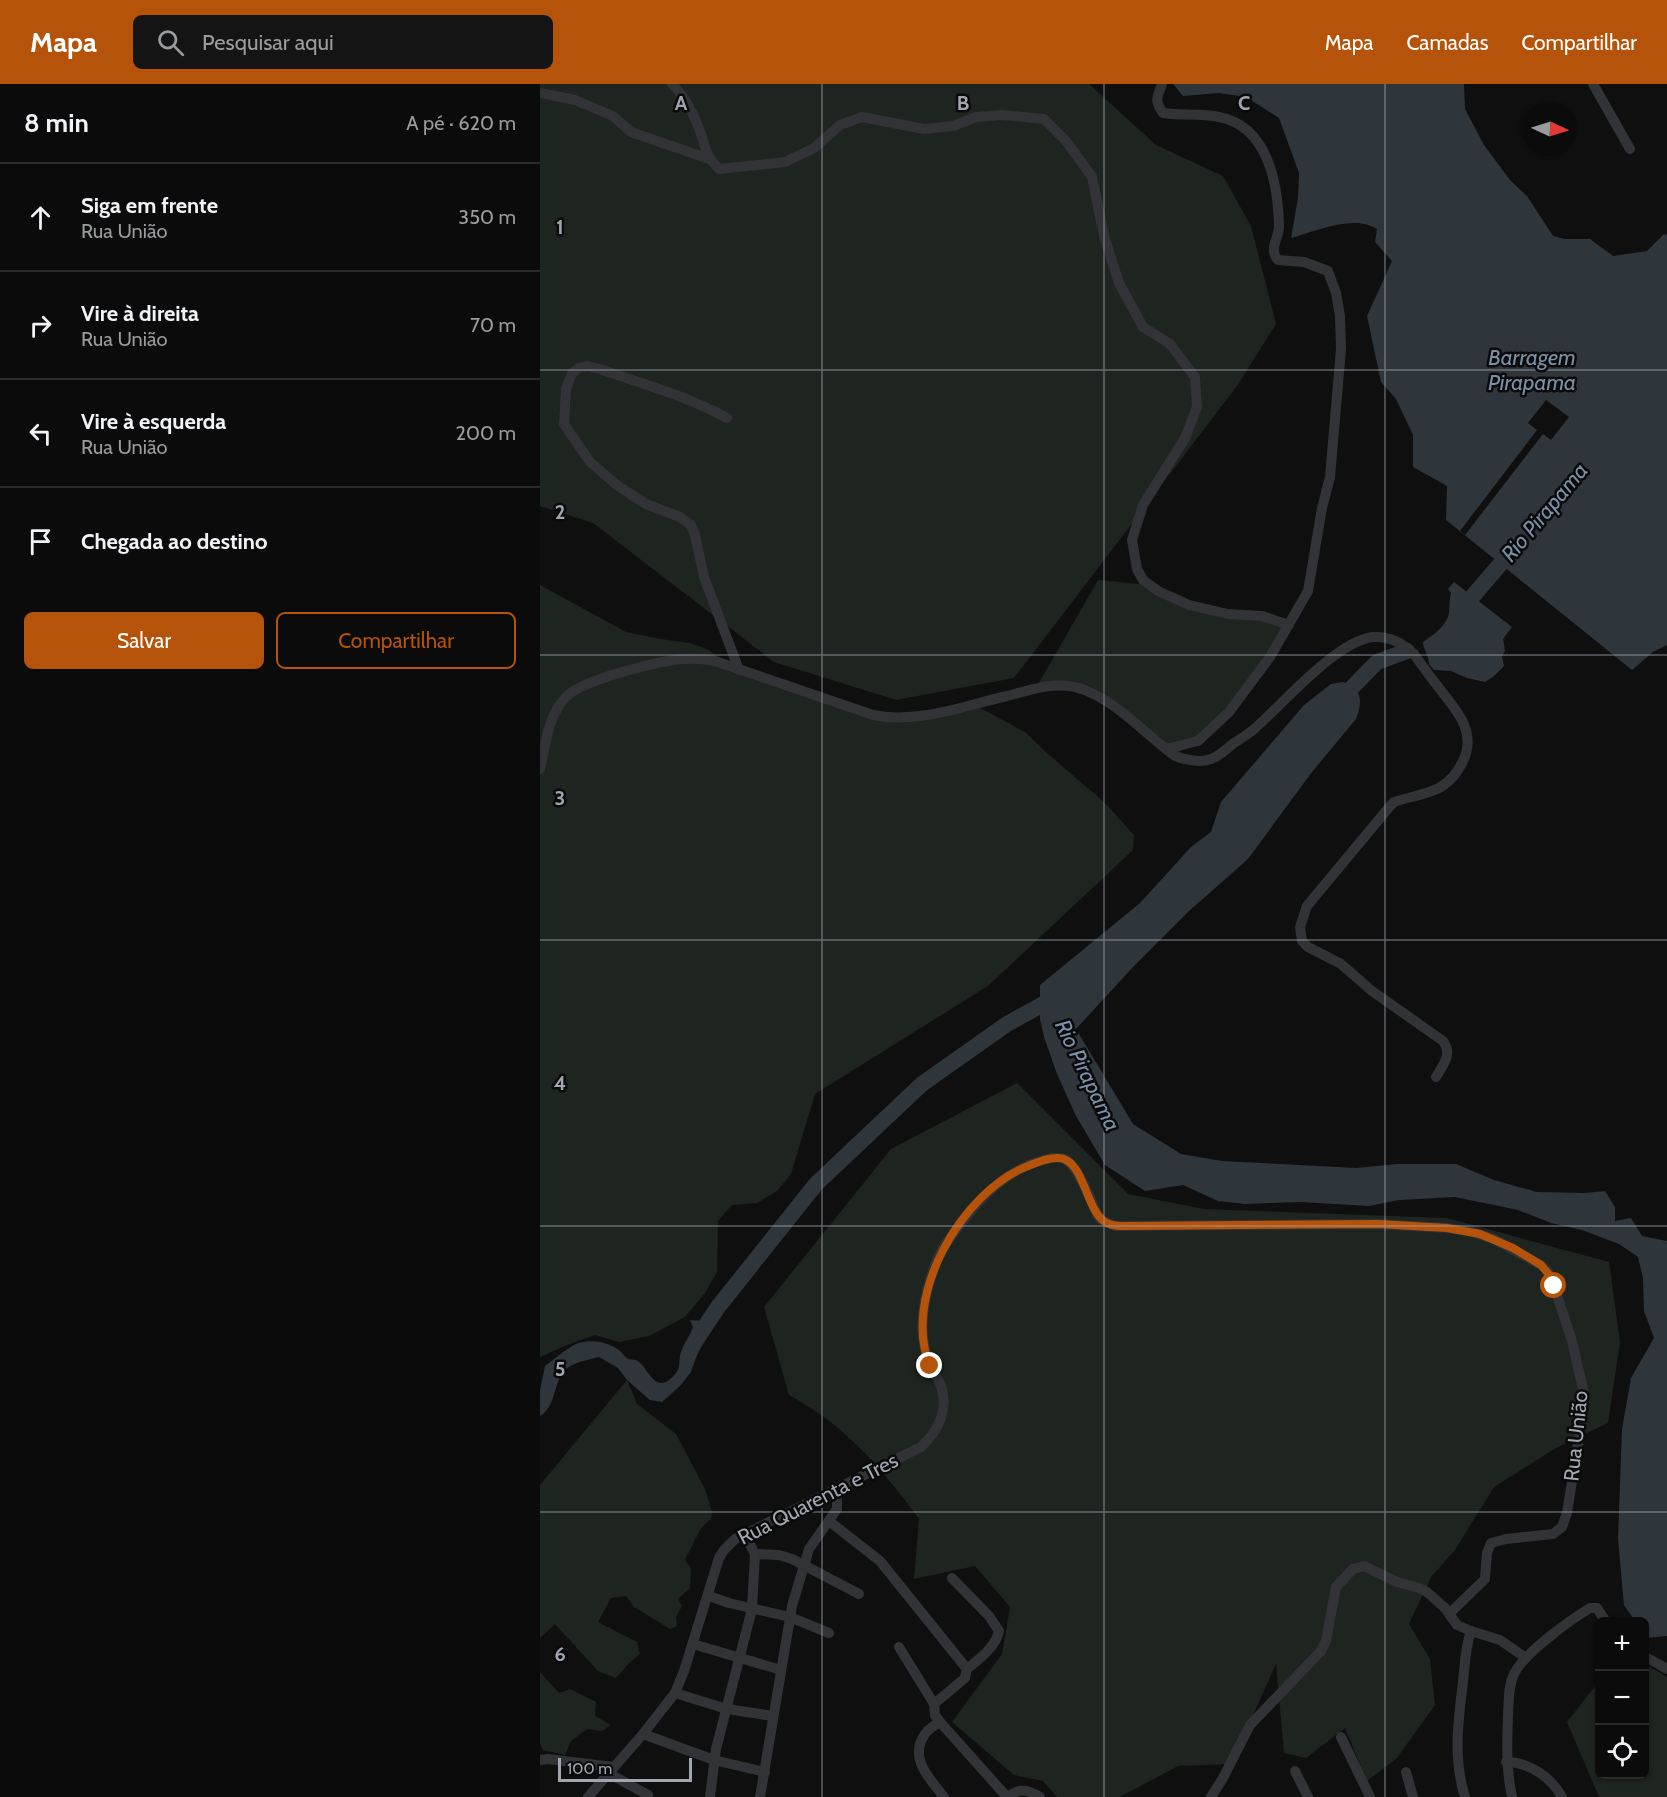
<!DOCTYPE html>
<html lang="pt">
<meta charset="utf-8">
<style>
:root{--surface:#0b0b0c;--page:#141415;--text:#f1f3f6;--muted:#9a9b9d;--line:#2b2b2d;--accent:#b45309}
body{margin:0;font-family:Cabin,sans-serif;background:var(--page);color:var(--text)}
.controls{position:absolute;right:18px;bottom:18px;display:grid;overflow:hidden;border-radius:9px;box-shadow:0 2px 4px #0004}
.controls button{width:54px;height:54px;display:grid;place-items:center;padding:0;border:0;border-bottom:2px solid var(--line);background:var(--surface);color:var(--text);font:30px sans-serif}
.compass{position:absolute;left:983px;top:18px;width:54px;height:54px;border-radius:50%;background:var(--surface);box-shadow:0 2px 4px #0004;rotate:94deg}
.scale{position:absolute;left:18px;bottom:15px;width:134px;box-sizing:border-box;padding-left:6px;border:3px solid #a1a5b0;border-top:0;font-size:16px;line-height:21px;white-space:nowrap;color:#a1a5b0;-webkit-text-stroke:4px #0a0a0b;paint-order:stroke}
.stop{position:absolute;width:18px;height:18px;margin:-14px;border:4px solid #b45309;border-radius:50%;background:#fff}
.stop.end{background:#b45309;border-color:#fff;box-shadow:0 2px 6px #0008}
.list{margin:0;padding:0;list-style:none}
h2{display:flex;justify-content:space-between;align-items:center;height:78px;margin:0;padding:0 24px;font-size:26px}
h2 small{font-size:20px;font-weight:400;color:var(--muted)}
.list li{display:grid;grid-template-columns:39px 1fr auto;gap:18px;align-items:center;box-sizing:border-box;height:108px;padding:0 24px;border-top:2px solid var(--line)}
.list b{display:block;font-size:22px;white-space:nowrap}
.list p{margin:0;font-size:20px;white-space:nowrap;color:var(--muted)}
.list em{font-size:20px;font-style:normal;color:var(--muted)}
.actions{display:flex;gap:12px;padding:18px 24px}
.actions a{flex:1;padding:14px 0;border:2px solid var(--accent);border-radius:9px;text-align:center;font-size:21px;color:var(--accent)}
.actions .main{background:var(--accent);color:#fff}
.icon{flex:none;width:33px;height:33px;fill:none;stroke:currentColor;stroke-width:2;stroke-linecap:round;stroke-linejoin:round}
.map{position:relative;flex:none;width:1127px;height:1713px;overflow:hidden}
header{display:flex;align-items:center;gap:36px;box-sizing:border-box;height:84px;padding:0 30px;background:var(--accent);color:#fff}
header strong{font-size:28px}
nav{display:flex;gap:33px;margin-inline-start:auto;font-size:21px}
.search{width:420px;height:54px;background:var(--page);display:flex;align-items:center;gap:15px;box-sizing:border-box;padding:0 21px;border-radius:9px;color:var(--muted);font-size:22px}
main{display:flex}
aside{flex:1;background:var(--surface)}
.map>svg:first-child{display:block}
</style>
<header>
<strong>Mapa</strong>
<div class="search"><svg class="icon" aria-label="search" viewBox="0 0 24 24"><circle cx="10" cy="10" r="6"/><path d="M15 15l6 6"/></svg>Pesquisar aqui</div>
<nav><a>Mapa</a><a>Camadas</a><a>Compartilhar</a></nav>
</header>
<main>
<aside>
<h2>8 min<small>A pé · 620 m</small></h2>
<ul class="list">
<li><svg class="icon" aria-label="ahead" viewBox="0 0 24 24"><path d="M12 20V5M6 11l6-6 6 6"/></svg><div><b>Siga em frente</b><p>Rua União</p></div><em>350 m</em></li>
<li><svg class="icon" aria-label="right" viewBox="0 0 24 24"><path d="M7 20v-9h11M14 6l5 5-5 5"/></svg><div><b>Vire à direita</b><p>Rua União</p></div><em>70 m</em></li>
<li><svg class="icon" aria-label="left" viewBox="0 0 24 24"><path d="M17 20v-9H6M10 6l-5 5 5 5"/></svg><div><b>Vire à esquerda</b><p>Rua União</p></div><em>200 m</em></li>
<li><svg class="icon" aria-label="arrive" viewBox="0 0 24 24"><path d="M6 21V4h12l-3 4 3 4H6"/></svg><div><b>Chegada ao destino</b></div></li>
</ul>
<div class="actions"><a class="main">Salvar</a><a>Compartilhar</a></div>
</aside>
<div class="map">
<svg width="1127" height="1713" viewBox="0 0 1127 1713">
<rect width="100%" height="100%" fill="#0f0f10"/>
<g fill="#1e241f">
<path d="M 0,0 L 549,0 L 616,61 L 683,92 L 711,142 L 736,240 L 697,302 L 474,594 L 356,616 L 234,578 L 53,439 L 0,422 Z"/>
<path d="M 558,496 L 610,501 L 618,508 L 747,541 L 713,595 L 657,656 L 635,671 L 547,606 L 496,604 Z"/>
<path d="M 0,501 L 86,548 L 121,555 L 150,559 L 169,566 L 189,583 L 348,634 L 433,620 L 485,648 L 507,669 L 564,718 L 594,751 L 593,766 L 448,902 L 275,1010 L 251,1090 L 237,1107 L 217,1119 L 192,1121 L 178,1137 L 177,1188 L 165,1209 L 145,1233 L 109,1252 L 79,1258 L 55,1251 L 27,1261 L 0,1273 Z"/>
<path d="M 477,999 L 588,1110 L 664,1125 L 907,1134 L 1069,1178 L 1080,1258 L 1068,1339 L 1016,1364 L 954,1403 L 915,1466 L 891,1493 L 869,1540 L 890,1575 L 895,1621 L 857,1674 L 827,1697 L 805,1644 L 766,1674 L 744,1669 L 736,1580 L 691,1680 L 638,1682 L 580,1713 L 517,1713 L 503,1697 L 474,1691 L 412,1638 L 462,1570 L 470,1523 L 435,1482 L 374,1495 L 379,1435 C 352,1398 321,1360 284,1333 C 273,1325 261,1318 249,1311 L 224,1223 L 351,1065 Z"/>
<path d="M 87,1296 L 97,1320 L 136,1350 L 165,1405 L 172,1428 L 171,1435 L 161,1444 L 145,1476 L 151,1484 L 150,1504 L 138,1515 L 142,1522 L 136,1533 L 137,1542 L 130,1545 L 94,1523 L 86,1512 L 71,1514 L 58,1538 L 97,1558 L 100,1570 L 89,1579 L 76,1594 L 58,1587 L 15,1540 L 0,1554 L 0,1401 Z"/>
<path d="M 1105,1580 L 1127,1593 L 1127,1713 L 1059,1713 L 1027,1638 L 1059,1597 L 1060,1690 L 1104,1690 Z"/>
<path d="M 0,1588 L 19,1609 L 30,1605 L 56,1618 L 55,1632 L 71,1641 L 62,1647 L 47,1645 L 31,1657 L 25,1671 L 3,1666 L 0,1660 Z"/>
</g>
<g fill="#2e353b">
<path d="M 633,0 L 924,0 L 925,25 L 944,61 L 970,96 L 987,112 L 1013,152 L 1025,155 L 1050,155 L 1073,172 L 1107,167 L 1124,150 L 1127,151 L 1127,561 L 1113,568 L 1092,586 L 906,436 L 907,402 L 873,383 L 873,351 L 856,315 L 841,298 L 827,232 L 852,177 L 835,158 L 837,145 C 813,130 777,147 751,154 L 758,114 L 759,89 L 739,34 L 706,13 L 679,9 L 643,12 Z"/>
<path d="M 914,498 L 972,543 L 963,555 L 965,567 L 962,572 L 964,582 L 954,592 L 945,598 L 927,594 L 911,587 L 894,586 L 889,580 C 889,571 883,566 883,558 C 892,552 908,541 909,528 C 910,521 909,516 911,509 L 908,505 Z"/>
<path d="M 803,598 C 822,603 823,618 816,635 L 772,688 L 708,775 L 648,828 L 593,883 L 536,945 L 593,1040 L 641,1070 L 682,1077 L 816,1084 L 857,1080 L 916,1080 L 954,1096 L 997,1108 L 1045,1109 L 1065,1107 L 1075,1123 L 1075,1137 L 1091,1134 L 1102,1152 L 1127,1157 L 1127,1552 L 1106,1554 L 1104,1538 L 1095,1537 L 1084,1521 L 1078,1455 L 1082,1345 L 1091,1294 L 1114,1254 L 1104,1227 L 1103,1194 L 1098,1173 L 1079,1160 L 1042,1146 L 1011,1139 L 978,1126 L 915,1113 L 859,1116 L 829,1122 L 761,1118 L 705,1120 L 678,1117 L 643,1101 L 605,1107 L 565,1081 L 536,1032 L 517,990 L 504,953 L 500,935 L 500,901 L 600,819 L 651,763 L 671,748 L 681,718 L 764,621 L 791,600 Z"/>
<path d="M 150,1236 L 163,1237 L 173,1242 L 157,1271 L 151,1288 L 141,1301 L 122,1318 L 110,1316 L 87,1296 L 78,1284 L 59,1273 C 48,1276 32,1278 24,1287 C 13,1300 16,1323 0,1332 L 0,1306 L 5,1282 C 13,1276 31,1261 39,1259 C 52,1255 68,1258 79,1266 C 82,1268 85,1274 89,1275 C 92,1276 95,1275 98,1277 C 109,1285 116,1314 136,1289 C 140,1284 139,1279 140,1272 C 142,1261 149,1254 153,1243 Z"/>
</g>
<path fill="#0f0f10" d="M 1006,316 L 1029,333 L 1011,356 L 1003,350 L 925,451 L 920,447 L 997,346 L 988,339 Z"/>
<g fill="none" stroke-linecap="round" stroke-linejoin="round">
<g stroke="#2e353b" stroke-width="16">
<path d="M 918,528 L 933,512 L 974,464"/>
<path d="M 797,619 L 837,578 L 867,567"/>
<path d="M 156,1256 L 178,1223 L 276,1100 L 382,1000 L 467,940 L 518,912"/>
</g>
<g stroke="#323337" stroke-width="10">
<path d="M 132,0 C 144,12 152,26 158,42 C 166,61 163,69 179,85 L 245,78 L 274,64 L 300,41 L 322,33 L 384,45 L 413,42 L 436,33 L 462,31 L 504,35 L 526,57 L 552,93 L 564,152 L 579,199 L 603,243 L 630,260 L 655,293 L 657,323 L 645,354 L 603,421 L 592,456 L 597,485 L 603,496 L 618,507 L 649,521 L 688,530 L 722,532 L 749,541"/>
<path d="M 622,0 C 617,14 614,16 623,29 C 642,32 661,29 679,33 C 728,42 738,100 739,142 C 739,155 728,164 738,176 L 764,178 L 788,187 L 796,209 L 800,232 L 801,265 L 790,393 L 782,424 L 768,507 L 730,573 L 689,628 L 658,657 L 626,665"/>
<path d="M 1053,0 L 1090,65"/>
<path d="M 0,9 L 35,16 L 73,32 L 91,48 L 169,75"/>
<path d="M 187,334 C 147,312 103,300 60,285 L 47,282 L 39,284 L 32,289 L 26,305 L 24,340 L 50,378 L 78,402 L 106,420 L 140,433 L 151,441 L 155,451 L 164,493 L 199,586"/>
<path d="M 0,685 C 6,660 7,633 26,613 C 41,596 119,577 143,575 C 154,574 164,575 175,577 L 333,631 C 378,640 423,622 467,612 C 494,605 519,595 547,607 C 582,622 605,650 635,672 C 645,676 660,679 671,675 C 680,672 686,665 694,659 C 700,655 707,651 713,646 C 741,622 796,557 833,553 C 849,552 863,559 874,570 C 881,580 888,590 896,600 C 914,624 938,646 923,677 C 917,689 911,697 899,704 C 885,711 869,713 854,718 L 851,721 L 767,822 L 760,843 L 762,857 L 768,863 L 801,880 L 832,907 L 903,957 C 913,970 903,981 896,993"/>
<path d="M 289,1437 L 340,1477 L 427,1585 L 425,1594 L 394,1620"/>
<path d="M 215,1470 L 239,1471 L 252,1475 L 319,1510"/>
<path d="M 412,1494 L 449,1532 L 459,1547 C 456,1563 439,1575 427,1585"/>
<path d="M 169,1512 L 189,1519 L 250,1533 L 289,1549"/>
<path d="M 153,1560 L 241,1586"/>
<path d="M 359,1563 L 394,1620 L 395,1631 L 400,1638 L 467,1713"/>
<path d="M 1104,1572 L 1127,1585"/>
<path d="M 135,1609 L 187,1625 L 233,1632"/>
<path d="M 400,1638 C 395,1641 388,1645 385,1650 C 368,1674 390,1695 404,1713"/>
<path d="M 103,1650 L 174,1676 L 225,1688"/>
<path d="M 801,1653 L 830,1713"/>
<path d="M 0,1676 L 8,1675 L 73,1683"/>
<path d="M 966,1678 C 989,1678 1011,1693 1022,1713"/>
<path d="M 755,1687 L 768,1713"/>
<path d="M 866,1688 L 873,1713"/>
<path d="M 68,1689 L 108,1711"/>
<path d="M 48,1713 L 103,1650 L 135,1609 L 144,1587 L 179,1474 L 184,1466 L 195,1455 L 381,1363 C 398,1347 409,1326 401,1302 C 396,1289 387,1279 385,1265 C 379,1239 385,1209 394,1184 C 399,1168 409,1155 419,1142 C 442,1112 466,1086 503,1076 C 510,1074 518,1072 525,1075 C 538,1082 551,1116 557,1130 L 561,1136 L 575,1142 L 838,1140 L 907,1144 L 929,1147 L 954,1155 L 1001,1181 L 1007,1186 L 1014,1202 L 1032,1257 L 1043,1305 L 1039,1353 L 1027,1429 L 1022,1443 L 1013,1450 L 966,1455 L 951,1459 L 947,1469 L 945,1495 L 910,1529"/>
<path d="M 170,1713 L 176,1665 L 212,1525 L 215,1470 L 205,1451"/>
<path d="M 220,1713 L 252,1522 L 269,1465 L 297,1425 L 297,1416 L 292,1406"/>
<path d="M 467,1713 C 479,1704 488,1705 500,1713"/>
<path d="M 671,1713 L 683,1694 L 710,1641 L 781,1567 L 786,1557 L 796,1503 L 813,1485 L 824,1482 L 857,1498 L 879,1504 L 887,1508 L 905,1524 L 917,1541 L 931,1547 L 960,1556 L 986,1574"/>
<path d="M 925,1713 C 913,1675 918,1637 923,1598 C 925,1580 925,1564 931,1547"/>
<path d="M 972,1713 C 966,1685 967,1659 968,1631 C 969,1617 968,1602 974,1590 C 983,1570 1030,1536 1050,1524 L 1057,1524 L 1066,1538"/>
</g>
</g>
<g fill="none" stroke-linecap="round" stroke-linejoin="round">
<path stroke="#b45309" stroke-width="8" d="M 390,1282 C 361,1213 422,1107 488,1082 C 497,1078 509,1073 519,1074 C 546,1076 545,1131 569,1140 C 576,1143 584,1142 591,1142 L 838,1140 L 907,1144 L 940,1150 L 973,1164 L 1001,1181 L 1011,1193 L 1014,1202"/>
</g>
<path fill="none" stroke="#a1a5b0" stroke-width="1.5" stroke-opacity="0.55" d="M 282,0 L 282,1713M 564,0 L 564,1713M 845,0 L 845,1713M 0,286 L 1127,286M 0,571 L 1127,571M 0,856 L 1127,856M 0,1142 L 1127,1142M 0,1428 L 1127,1428"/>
<g text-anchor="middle" stroke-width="5" stroke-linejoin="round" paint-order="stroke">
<g font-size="21" fill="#a1a5b0" stroke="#0a0a0b">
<text transform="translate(1036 1352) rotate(-84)" y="7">Rua União</text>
<text transform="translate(278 1415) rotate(-27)" y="7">Rua Quarenta e Tres</text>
</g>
<g font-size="22" font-style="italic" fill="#7b90a8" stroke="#0a0a0b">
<text x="992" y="281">Barragem<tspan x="992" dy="25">Pirapama</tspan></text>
<text transform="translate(1004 428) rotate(-50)" y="8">Rio Pirapama</text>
<text transform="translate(548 991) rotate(64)" y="8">Rio Pirapama</text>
</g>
</g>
<g font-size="20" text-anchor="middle" font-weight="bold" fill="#a1a5b0" stroke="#0a0a0b" stroke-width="5" stroke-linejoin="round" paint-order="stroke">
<text x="141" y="26">A</text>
<text x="423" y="26">B</text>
<text x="704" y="26">C</text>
<text x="20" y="150">1</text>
<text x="20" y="435">2</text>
<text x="20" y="721">3</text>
<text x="20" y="1006">4</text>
<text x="20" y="1292">5</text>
<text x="20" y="1577">6</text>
</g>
</svg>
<div class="controls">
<button>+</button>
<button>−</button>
<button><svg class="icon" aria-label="locate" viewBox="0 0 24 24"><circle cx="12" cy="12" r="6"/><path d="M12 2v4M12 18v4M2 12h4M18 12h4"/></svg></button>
</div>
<svg class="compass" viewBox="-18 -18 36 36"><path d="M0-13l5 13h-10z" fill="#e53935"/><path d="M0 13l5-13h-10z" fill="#9a9b9d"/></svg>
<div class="scale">100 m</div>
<div class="stop" style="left:1014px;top:1202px"></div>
<div class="stop end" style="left:390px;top:1282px"></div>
</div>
</main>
